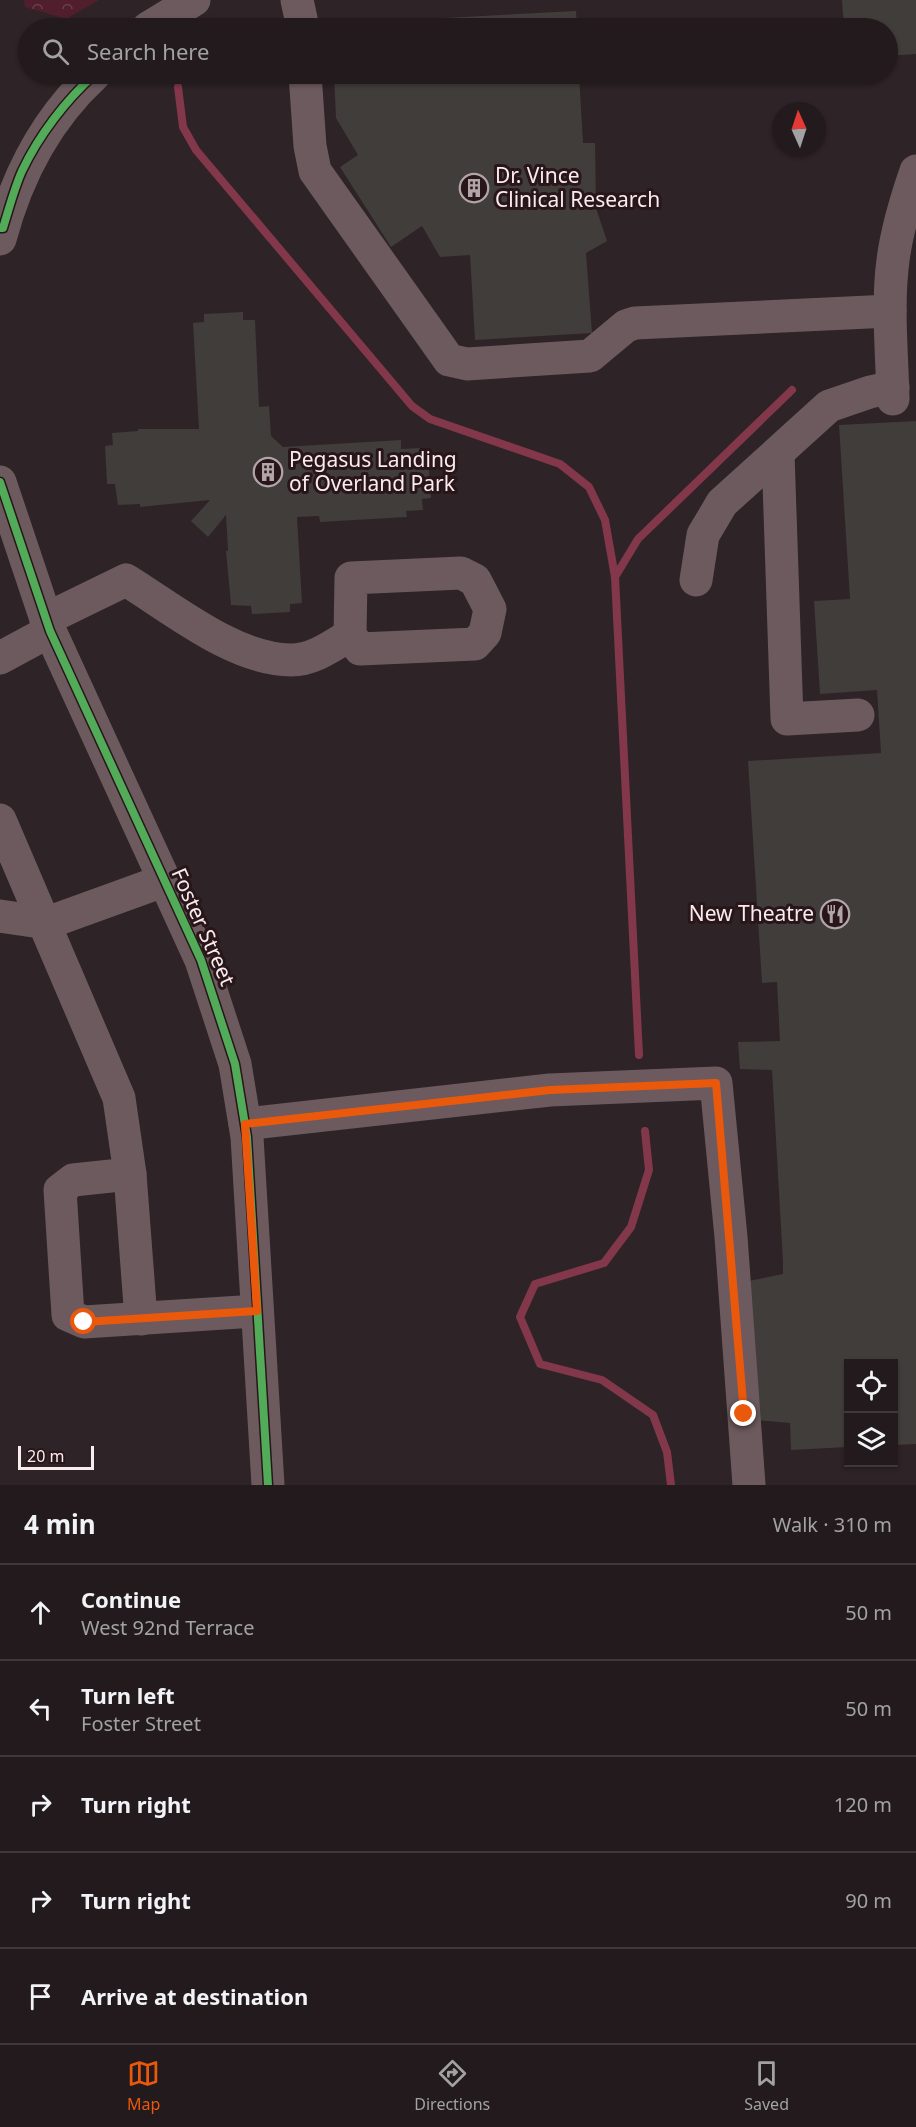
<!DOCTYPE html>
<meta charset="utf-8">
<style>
:root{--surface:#221a1c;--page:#2e2729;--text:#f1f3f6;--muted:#a2a1a3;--line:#3f383b;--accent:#ea580c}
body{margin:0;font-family:"Noto Sans",sans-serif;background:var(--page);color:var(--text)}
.controls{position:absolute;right:18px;bottom:18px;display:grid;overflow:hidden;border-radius:0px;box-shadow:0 2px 4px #0004}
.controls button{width:54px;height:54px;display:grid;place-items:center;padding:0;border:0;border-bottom:2px solid var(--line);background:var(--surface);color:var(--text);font:30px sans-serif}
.compass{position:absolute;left:772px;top:102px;width:54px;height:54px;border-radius:50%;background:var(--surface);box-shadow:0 2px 4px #0004;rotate:357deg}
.scale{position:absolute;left:18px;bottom:15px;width:76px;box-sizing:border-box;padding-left:6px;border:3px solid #f9ebee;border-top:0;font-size:16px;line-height:21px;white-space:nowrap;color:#f9ebee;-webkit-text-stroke:4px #28161a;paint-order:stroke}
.stop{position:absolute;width:18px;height:18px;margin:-14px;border:4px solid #ea580c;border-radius:50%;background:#fff}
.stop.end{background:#ea580c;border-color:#fff;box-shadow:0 2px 6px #0008}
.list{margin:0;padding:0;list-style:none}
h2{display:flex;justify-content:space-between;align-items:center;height:78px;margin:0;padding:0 24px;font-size:26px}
h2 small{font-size:20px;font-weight:400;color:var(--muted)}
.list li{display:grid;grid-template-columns:39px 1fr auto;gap:18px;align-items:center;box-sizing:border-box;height:96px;padding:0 24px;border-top:2px solid var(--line)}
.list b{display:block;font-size:22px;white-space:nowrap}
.list p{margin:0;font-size:20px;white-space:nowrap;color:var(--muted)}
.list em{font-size:20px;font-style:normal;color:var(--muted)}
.icon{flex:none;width:33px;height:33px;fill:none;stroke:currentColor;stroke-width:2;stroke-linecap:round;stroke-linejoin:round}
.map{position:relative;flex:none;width:916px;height:1485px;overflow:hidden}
.search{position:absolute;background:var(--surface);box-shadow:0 2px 4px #0004;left:18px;right:18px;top:18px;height:66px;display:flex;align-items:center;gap:15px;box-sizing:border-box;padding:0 21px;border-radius:33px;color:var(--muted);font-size:22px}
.sheet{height:558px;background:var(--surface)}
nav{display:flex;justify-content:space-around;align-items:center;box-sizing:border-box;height:84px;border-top:2px solid var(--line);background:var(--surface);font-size:16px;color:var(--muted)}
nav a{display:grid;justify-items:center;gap:3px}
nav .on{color:var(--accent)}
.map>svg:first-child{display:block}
</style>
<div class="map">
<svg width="916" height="1485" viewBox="0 0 916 1485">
<defs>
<pattern id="forest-crowns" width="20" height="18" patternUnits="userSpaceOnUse" patternTransform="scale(1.5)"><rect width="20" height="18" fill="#501e2c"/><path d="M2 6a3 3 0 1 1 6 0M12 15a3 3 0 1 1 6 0" fill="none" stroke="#6a3f4b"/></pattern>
</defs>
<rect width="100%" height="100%" fill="#2e2326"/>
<path fill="url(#forest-crowns)" d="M 24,0 L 99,0 L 66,19 L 25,7 Z"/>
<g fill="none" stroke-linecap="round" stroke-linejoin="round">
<g stroke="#83374b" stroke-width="8">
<path d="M 178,87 L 183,127 L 196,150 L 412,406 L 430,419 L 560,464 L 589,487 L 605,520 L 615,577 L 639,1055"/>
<path d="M 615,577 L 638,539 L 792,390"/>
<path d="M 645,1131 L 649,1170 L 631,1227 L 604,1263 L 535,1284 L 520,1317 L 540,1364 L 602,1380 L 653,1415 L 667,1452 L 671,1485"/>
</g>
</g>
<g fill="#403d3b">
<path d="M 842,0 L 916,0 L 916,54 L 888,56 L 888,28 L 844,28 Z"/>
<path d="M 576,11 L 577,28 L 331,28 L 331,24 Z"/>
<path d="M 334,74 L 579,74 L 583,143 L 595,143 L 596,208 L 607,241 L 586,253 L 592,333 L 475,340 L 470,255 L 440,257 L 422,226 L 391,247 L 340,167 L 358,155 L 336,118 Z"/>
<path d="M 243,312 L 243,320 L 255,320 L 259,407 L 269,406 L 271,436 L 283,447 L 401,440 L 401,449 L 420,448 L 420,460 L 428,459 L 431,498 L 422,499 L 423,510 L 406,511 L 407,517 L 320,522 L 319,516 L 297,517 L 302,603 L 290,604 L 290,612 L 252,614 L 251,606 L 231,605 L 226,551 L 228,551 L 226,515 L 208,537 L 191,521 L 210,500 L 140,507 L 140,504 L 118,505 L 115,484 L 107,484 L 105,446 L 113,445 L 112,433 L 138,431 L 138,429 L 199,429 L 193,323 L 204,322 L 204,314 Z"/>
<path d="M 916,421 L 916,1444 L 894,1445 L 894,1364 L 848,1364 L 848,1447 L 791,1450 L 790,1423 L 756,1420 L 749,1281 L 783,1274 L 783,1262 L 772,1070 L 740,1069 L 738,1042 L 780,1041 L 777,982 L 762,983 L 748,761 L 881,753 L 877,690 L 820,694 L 814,601 L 850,599 L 839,425 Z"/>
</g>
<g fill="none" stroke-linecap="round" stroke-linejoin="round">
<g stroke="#6c5a5e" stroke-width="33">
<path d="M 297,0 L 303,28"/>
<path d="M 148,28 L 194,0"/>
<path d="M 305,74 L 310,146 L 315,171 L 449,360 L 467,364 L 590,356 L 626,326 L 635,323 L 890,311"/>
<path d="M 0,239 C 17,175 46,119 95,74"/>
<path d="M 893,399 C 892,353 887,306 893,260 C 897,229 906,200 916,171"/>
<path d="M 778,453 L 787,719 L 858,715"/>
<path d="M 0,482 L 50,631 L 201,960 L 235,1064 L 247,1137 L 268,1485"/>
<path d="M 696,580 L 703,535 L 722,503 L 829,406 L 870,392 L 893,387"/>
<path d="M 46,619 L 126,580 C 173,609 235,660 291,660 C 313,660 332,646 350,635 L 351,578 L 461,573 L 475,580 L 490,609 L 485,633 L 475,644 L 360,649 L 350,635"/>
<path d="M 0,658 L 50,631"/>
<path d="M 0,820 L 119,1098 L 130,1174 L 73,1180 L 60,1190 L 68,1315 L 84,1322 L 257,1311"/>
<path d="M 0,916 L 47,923 L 163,881"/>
<path d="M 245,1124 L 550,1090 L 716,1083 L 731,1237 L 749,1485"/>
<path d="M 130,1174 L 141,1319"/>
</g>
<g stroke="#28161a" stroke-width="11">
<g id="cycleway">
<path d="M 0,228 L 3,228 C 9,209 14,189 22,171 C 39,135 66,100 95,74"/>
<path d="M 0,482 L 50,631 L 201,960 L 235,1064 L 247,1137 L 268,1485"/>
</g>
</g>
<use href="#cycleway" stroke="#51ab58" stroke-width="8"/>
</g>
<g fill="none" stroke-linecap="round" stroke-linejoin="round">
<path stroke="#ea580c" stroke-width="8" d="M 84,1322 L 257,1311 L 245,1124 L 550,1090 L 716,1083 L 744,1414"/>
</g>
<defs>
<g id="building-ring" transform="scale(1.5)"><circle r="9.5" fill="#28161a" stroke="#b2a5a8" stroke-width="1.5"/><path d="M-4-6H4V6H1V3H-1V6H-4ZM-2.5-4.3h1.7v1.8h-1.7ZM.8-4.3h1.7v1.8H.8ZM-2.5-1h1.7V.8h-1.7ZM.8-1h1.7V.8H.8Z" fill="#b2a5a8"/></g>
<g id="restaurant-ring" transform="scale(1.5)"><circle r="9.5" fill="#28161a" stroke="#b2a5a8" stroke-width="1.5"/><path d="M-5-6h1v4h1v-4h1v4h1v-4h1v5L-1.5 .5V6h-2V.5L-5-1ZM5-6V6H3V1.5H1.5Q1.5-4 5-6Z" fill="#b2a5a8"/></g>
</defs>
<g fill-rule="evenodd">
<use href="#building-ring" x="474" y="188"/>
<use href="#building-ring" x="268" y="472"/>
<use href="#restaurant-ring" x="835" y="914"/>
</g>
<g text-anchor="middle" stroke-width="6" stroke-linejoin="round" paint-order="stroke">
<g font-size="21" fill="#f9ebee" stroke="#28161a" text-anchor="start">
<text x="495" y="183">Dr. Vince<tspan x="495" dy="24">Clinical Research</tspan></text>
<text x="289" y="467">Pegasus Landing<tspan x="289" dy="24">of Overland Park</tspan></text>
<text x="814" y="921" text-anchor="end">New Theatre</text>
</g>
<g font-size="21" fill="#f9ebee" stroke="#28161a">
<text transform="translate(203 927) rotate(66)" y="7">Foster Street</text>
</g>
</g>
</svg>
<div class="controls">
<button><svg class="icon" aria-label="locate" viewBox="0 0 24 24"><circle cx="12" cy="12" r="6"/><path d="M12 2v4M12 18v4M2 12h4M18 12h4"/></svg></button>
<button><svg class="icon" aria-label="layers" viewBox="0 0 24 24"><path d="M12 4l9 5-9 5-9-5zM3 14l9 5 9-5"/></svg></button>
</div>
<svg class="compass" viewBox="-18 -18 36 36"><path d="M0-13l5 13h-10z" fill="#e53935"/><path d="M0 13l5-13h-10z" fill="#a2a1a3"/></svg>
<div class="scale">20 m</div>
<div class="stop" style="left:84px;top:1322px"></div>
<div class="stop end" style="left:744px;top:1414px"></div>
<div class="search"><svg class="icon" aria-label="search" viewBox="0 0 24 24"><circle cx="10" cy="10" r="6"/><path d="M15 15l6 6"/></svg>Search here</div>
</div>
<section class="sheet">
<h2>4 min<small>Walk · 310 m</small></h2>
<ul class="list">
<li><svg class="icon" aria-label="ahead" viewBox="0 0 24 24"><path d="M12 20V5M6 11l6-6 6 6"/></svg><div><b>Continue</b><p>West 92nd Terrace</p></div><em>50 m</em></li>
<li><svg class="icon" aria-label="left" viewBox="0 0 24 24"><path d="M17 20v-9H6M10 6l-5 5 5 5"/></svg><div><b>Turn left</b><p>Foster Street</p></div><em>50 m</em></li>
<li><svg class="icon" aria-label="right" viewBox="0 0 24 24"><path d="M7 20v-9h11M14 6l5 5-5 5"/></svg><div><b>Turn right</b></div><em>120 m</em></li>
<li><svg class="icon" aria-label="right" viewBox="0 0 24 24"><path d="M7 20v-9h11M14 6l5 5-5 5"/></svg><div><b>Turn right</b></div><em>90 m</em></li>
<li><svg class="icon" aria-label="arrive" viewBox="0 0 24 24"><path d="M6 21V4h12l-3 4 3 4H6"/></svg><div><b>Arrive at destination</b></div></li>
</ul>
</section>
<nav>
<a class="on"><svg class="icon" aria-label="map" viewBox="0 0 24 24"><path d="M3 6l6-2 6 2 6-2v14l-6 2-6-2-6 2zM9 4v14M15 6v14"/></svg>Map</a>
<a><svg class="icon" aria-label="directions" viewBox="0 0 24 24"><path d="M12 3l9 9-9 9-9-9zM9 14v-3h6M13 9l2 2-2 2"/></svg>Directions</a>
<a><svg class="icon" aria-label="saved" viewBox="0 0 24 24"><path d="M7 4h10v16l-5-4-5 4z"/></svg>Saved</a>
</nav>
